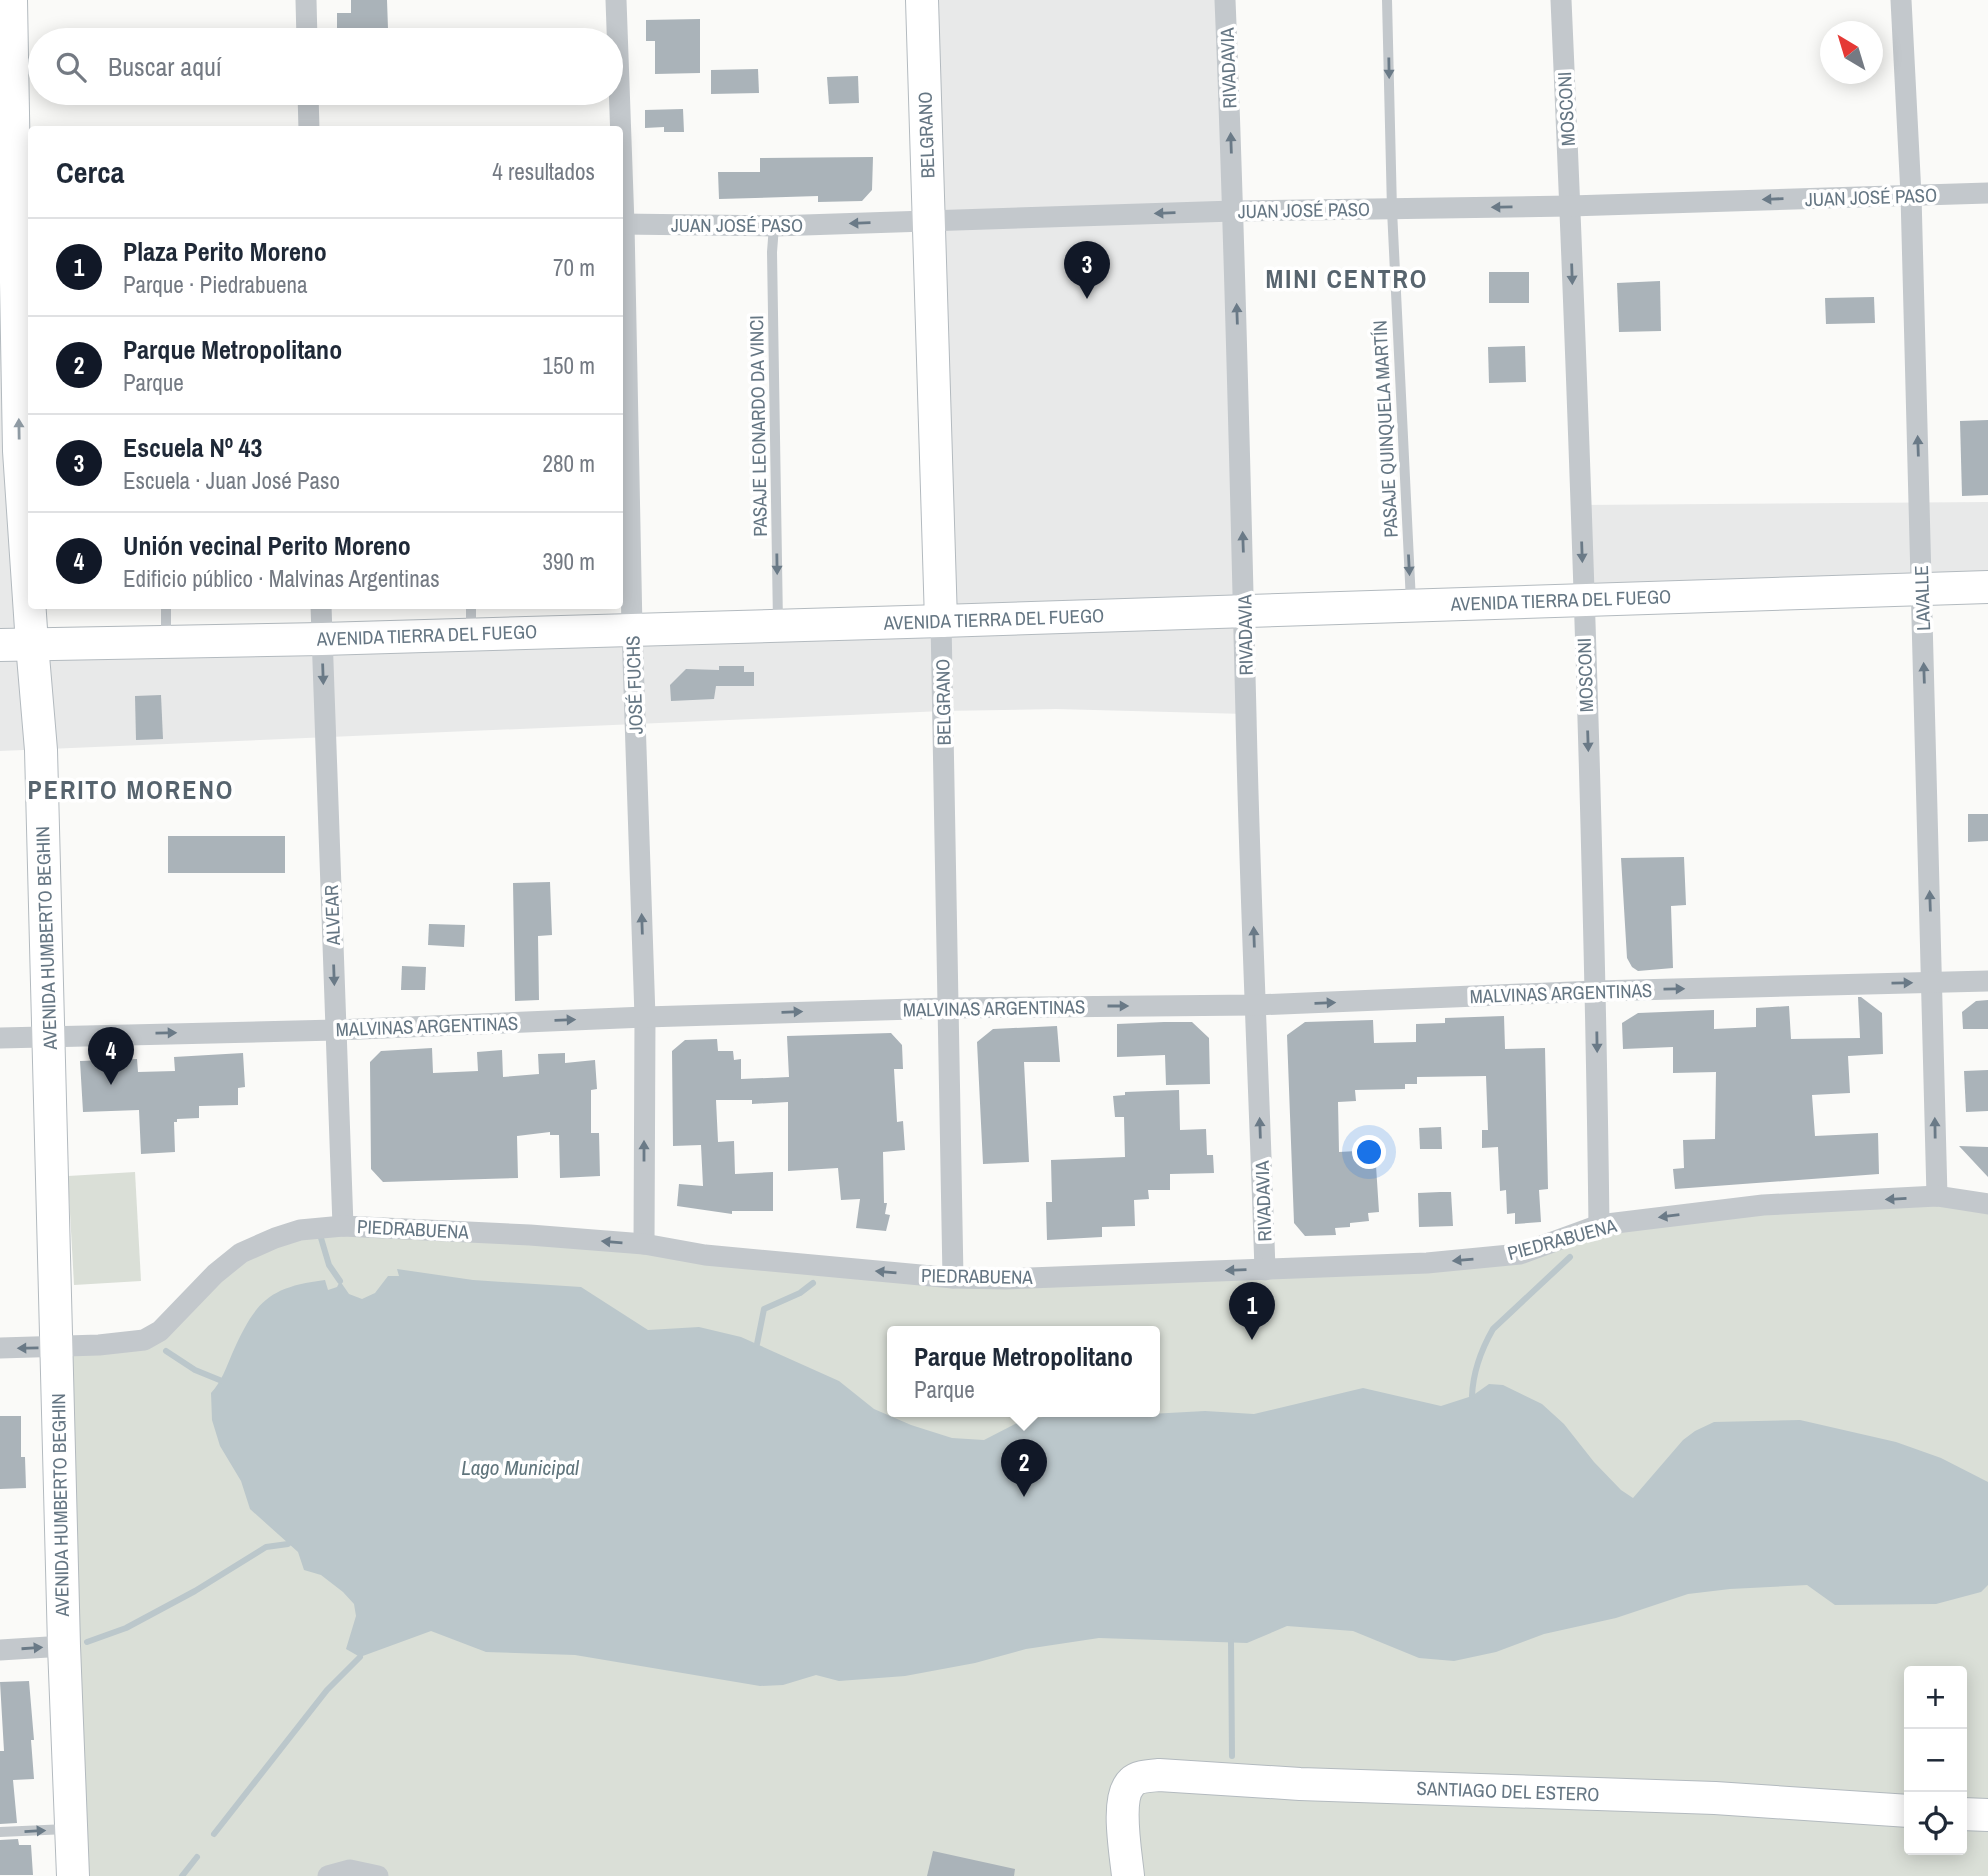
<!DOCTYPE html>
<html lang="es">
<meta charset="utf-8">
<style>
:root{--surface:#fff;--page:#f6f6f7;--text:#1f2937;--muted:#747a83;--line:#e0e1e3;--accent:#111827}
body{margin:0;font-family:"Archivo Narrow",sans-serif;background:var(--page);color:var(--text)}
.controls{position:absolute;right:21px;bottom:21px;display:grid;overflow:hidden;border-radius:7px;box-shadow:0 4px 18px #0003}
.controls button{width:63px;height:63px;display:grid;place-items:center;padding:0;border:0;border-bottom:2px solid var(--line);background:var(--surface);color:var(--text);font:35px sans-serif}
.compass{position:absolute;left:1820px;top:21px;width:63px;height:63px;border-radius:50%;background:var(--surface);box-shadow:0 4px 18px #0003;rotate:322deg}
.you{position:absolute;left:1370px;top:1153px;width:24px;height:24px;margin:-18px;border:5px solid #fff;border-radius:50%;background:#1a73e8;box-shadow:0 0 0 10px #1a73e833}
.badge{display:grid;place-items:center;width:46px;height:46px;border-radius:50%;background:var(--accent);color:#fff;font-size:23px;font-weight:700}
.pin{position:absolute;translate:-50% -58px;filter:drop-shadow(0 2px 4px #0008)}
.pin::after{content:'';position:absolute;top:37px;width:24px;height:21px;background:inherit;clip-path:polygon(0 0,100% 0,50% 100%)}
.popup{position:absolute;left:887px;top:1326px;width:273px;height:91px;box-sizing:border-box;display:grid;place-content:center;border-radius:7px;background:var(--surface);filter:drop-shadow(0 2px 5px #0005);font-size:23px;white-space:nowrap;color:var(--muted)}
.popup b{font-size:26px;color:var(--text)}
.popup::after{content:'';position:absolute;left:50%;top:100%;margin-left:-14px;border:14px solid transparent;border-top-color:var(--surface)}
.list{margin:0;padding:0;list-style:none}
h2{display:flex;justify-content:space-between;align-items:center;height:91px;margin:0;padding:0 28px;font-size:30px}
h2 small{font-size:23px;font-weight:400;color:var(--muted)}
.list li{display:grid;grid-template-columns:46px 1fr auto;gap:21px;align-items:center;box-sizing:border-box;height:98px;padding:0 28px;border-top:2px solid var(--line)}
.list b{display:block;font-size:26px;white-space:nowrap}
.list p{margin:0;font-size:23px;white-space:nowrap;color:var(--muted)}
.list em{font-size:23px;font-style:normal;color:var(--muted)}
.icon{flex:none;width:38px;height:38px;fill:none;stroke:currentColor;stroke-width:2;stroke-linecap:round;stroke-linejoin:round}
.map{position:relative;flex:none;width:1988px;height:1876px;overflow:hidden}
.search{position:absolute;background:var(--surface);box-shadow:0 4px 18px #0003;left:28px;top:28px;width:595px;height:77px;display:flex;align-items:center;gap:18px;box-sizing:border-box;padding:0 24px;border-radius:38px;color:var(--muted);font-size:26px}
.panel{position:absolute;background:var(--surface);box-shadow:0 4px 18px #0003;left:28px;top:126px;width:595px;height:483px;border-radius:7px}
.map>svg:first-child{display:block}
</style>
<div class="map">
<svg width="1988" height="1876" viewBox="0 0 1988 1876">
<rect width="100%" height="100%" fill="#fafaf8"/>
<g fill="#e8e9e9">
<path d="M 922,0 L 1225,0 L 1246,714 L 1056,709 L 943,711 L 0,751 L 0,28 L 32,643 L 941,621 Z"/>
<path d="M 1988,502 L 1988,587 L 1583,600 L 1580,505 Z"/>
</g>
<g fill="#dadfd7" fill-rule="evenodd">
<path d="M 135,1172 L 141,1281 L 74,1285 L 68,1176 Z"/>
<path d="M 1988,1204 L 1988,1876 L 73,1876 L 57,1347 L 144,1340 L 241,1253 L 343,1226 L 953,1278 L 1427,1263 L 1675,1215 ZM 893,1331 L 1155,1331 L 1155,1411 L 893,1411 ZM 1909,1671 L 1962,1671 L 1962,1850 L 1909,1850 Z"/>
</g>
<path fill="#bbc7cb" d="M 397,1269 L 473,1280 L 581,1287 L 648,1330 L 699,1327 L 741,1337 L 839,1381 L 874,1409 L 911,1425 L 952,1438 L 984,1440 L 1023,1420 L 1084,1411 L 1150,1414 L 1205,1411 L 1254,1414 L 1363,1388 L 1441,1406 L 1472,1396 L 1489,1384 L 1503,1385 L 1542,1404 L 1564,1424 L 1594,1462 L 1621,1490 L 1633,1498 L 1683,1440 L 1695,1431 L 1714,1422 L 1800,1420 L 1896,1442 L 1941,1458 L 1988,1482 L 1988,1585 L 1981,1592 L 1936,1604 L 1835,1605 L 1807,1585 L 1730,1589 L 1688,1594 L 1616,1618 L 1544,1634 L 1496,1652 L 1454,1661 L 1419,1658 L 1353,1631 L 1287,1626 L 1247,1643 L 1099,1638 L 1026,1649 L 975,1663 L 905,1676 L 839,1681 L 816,1675 L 783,1685 L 760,1686 L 575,1655 L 486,1652 L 431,1631 L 360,1657 L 346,1649 L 356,1616 L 354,1604 L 343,1592 L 321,1575 L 304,1570 L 298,1552 L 250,1509 L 241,1481 L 220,1446 L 212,1420 L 211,1393 C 222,1381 226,1368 232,1354 C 255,1302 268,1287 325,1280 L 328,1290 L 337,1287 L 340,1281 L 349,1294 L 362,1299 L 375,1293 L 388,1276 L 399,1276 Z"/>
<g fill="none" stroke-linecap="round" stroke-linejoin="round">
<g stroke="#bbc7cb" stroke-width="6">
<path d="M 321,1238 L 329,1265 L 340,1281"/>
<path d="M 757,1344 L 764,1309 L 800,1293 L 813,1283"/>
<path d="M 166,1351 L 195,1370 L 222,1381"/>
<path d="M 1472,1396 C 1473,1372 1481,1350 1493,1329 L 1570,1257"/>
<path d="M 87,1642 L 126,1628 L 195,1591 L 266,1547 L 288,1544"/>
<path d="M 1231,1642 L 1232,1756"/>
<path d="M 214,1834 L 327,1690 L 360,1657"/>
<path d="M 182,1876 L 197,1857"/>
</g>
</g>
<g fill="#aab3b9">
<path d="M 351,0 L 387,0 L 388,29 L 337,30 L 337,13 L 351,13 Z"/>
<path d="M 700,19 L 700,73 L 655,74 L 655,41 L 646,41 L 646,20 Z"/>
<path d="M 758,69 L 759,93 L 711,94 L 711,70 Z"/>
<path d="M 858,76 L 859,103 L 829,104 L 827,77 Z"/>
<path d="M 683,109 L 684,132 L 664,132 L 664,127 L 645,128 L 645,110 Z"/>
<path d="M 873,157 L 872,190 L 862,201 L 818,202 L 818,196 L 719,199 L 718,172 L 760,172 L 760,158 Z"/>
<rect x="1489" y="272" width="40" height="31"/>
<path d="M 1660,281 L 1661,331 L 1619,332 L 1617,283 Z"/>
<path d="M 1874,297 L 1875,323 L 1826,324 L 1825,298 Z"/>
<path d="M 1525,346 L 1526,382 L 1489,383 L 1488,347 Z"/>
<path d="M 1988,420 L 1988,495 L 1962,496 L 1960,421 Z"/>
<path d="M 719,666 L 744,666 L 744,672 L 754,672 L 754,686 L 716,686 L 714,699 L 671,701 L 670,685 L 686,669 L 719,670 Z"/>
<path d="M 161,695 L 163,739 L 136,740 L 135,696 Z"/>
<path d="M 1968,814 L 1988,814 L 1988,841 L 1968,842 Z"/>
<rect x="168" y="836" width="117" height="37"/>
<path d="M 1684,857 L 1686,905 L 1671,906 L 1673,968 L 1638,971 L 1632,967 L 1627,958 L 1621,858 Z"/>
<path d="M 550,882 L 552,935 L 538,936 L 539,1000 L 515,1001 L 513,883 Z"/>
<path d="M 429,924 L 465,925 L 464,947 L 428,945 Z"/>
<path d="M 402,966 L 426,967 L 425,990 L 401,990 Z"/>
<path d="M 1858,997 L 1861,997 L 1882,1013 L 1883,1054 L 1848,1056 L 1850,1093 L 1812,1095 L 1815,1136 L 1878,1133 L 1879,1174 L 1675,1189 L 1673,1169 L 1684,1168 L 1683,1140 L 1715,1139 L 1716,1072 L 1673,1073 L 1673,1047 L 1623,1049 L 1622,1023 L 1638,1013 L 1714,1010 L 1714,1029 L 1756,1027 L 1756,1008 L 1789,1006 L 1791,1039 L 1860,1038 Z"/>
<path d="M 1988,1000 L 1988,1029 L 1963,1029 L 1962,1012 L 1976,1001 Z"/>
<path d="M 1504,1016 L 1505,1049 L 1545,1048 L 1548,1189 L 1539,1190 L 1541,1222 L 1515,1224 L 1515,1213 L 1507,1214 L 1506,1190 L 1500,1191 L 1498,1147 L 1482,1148 L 1482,1130 L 1488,1130 L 1486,1076 L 1417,1077 L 1417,1084 L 1405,1084 L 1405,1089 L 1355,1090 L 1356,1101 L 1338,1102 L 1339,1152 L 1375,1150 L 1379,1212 L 1368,1213 L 1369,1221 L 1350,1223 L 1350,1227 L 1335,1228 L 1336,1235 L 1305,1236 L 1294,1223 L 1287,1035 L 1305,1022 L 1373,1020 L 1374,1043 L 1416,1042 L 1416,1024 L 1445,1023 L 1445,1018 Z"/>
<path d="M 1164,1022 L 1192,1022 L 1209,1038 L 1210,1084 L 1166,1085 L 1165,1055 L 1117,1057 L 1117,1024 Z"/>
<path d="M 1057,1026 L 1060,1062 L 1024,1062 L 1029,1162 L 983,1164 L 977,1042 L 993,1029 Z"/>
<path d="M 891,1033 L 902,1045 L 903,1069 L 894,1069 L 897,1122 L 903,1121 L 905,1150 L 883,1152 L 884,1203 L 887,1203 L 885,1214 L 890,1215 L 886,1231 L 856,1228 L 860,1199 L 841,1200 L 838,1168 L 788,1171 L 788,1102 L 752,1104 L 752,1100 L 716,1100 L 718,1142 L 734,1141 L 735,1174 L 773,1172 L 773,1211 L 732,1211 L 732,1214 L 677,1206 L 679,1184 L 703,1186 L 701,1145 L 673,1146 L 672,1051 L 685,1040 L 717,1039 L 718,1051 L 733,1051 L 734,1060 L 741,1059 L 741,1079 L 789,1077 L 787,1036 Z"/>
<path d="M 432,1048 L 433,1073 L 478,1071 L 477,1052 L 502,1050 L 503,1077 L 539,1074 L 538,1054 L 565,1053 L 565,1063 L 595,1060 L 597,1089 L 591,1090 L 591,1133 L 599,1133 L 600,1176 L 560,1178 L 559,1135 L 550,1135 L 550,1132 L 517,1136 L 518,1178 L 383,1182 L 371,1169 L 370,1062 L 381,1051 Z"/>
<path d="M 243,1053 L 245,1087 L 238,1088 L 238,1105 L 199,1106 L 199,1118 L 177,1119 L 177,1122 L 174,1122 L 175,1152 L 141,1154 L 139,1110 L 83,1112 L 80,1061 L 137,1059 L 138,1072 L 175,1071 L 174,1057 Z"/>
<path d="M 1988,1070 L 1988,1111 L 1966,1112 L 1964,1071 Z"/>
<path d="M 1179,1090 L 1180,1130 L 1206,1129 L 1207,1155 L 1213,1155 L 1214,1173 L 1170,1174 L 1170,1190 L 1148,1190 L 1149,1199 L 1134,1200 L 1135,1226 L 1102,1227 L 1102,1237 L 1047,1240 L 1046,1202 L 1052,1202 L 1051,1160 L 1125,1157 L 1124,1117 L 1115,1117 L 1113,1096 L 1125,1095 L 1125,1092 Z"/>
<path d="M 1441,1127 L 1442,1149 L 1420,1149 L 1419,1128 Z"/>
<path d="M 1959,1146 L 1988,1147 L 1988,1177 Z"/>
<path d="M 1440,1192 L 1451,1192 L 1453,1226 L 1419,1227 L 1418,1193 Z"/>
<path d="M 0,1416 L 21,1416 L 21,1457 L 25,1457 L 26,1488 L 0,1489 Z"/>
<path d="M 29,1681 L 34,1740 L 31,1740 L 34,1779 L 13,1780 L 17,1823 L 0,1824 L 0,1751 L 4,1751 L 0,1682 Z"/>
<path d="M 18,1839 L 19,1845 L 31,1845 L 33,1875 L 0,1875 L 0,1840 Z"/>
<path d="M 933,1851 L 1015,1869 L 1014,1876 L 927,1876 Z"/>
</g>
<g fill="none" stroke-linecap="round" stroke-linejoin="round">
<g stroke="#b3babf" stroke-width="34">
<g id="secondary">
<path d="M 11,0 L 19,451 L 32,644 L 41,750 L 64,1646 L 73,1876"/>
<path d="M 922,0 L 941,621"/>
<path d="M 0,645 L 322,639 L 941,621 L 1988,587"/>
<path d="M 1962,1814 L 1988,1815"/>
<path d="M 1128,1876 C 1126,1854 1115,1797 1132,1782 C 1138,1776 1150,1776 1159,1775 L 1300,1784 L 1715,1798 L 1909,1811"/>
</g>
</g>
<g stroke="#c3c8cc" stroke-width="10">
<path d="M 1387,0 L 1392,210 L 1411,602"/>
<path d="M 774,226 L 772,252 L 778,623"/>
<path d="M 166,606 L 166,638"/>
<path d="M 471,606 L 471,632"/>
<path d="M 0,1832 L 67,1829"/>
</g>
<g stroke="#c3c8cc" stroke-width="21">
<path d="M 306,0 L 307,40"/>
<path d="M 616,0 L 624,224 L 632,629 L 645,1017 L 644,1244"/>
<path d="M 1225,0 C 1235,238 1240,476 1246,715 C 1250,900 1259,1085 1265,1270"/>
<path d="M 1561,0 C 1579,408 1594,817 1599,1225"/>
<path d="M 1901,0 L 1911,195 L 1937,1196"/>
<path d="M 308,93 L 309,130"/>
<path d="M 620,224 L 774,226 L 1234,211 L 1570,206 L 1988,193"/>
<path d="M 321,606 L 343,1226"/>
<path d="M 941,621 L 953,1278"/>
<path d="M 0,1038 L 336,1030 L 645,1017 L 948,1008 L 1256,1005 L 1596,991 L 1988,981"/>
<path d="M 0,1348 L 99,1345 L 144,1340 L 160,1331 L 215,1274 L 241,1253 L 275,1238 L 300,1230 L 343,1226 L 530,1235 L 644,1244 L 705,1255 L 953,1278 L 1005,1279 L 1427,1263 L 1520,1254 L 1599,1225 L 1763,1205 L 1937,1196 L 1988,1204"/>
<path d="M 0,1650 L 64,1646"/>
<path d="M 328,1876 L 350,1870 L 378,1876"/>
</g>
<use href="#secondary" stroke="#fff" stroke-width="32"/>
</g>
<defs><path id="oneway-solid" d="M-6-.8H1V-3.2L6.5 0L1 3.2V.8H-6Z" transform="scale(1.75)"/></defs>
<g fill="#6a7a87">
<use href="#oneway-solid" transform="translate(1389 68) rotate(89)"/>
<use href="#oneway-solid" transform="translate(1231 143) rotate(-92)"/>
<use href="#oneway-solid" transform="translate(1773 199) rotate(178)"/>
<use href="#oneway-solid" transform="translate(1502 207) rotate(179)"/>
<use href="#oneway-solid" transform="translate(1165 213) rotate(178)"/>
<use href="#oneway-solid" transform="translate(860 223) rotate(178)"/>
<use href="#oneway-solid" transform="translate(1572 274) rotate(88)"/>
<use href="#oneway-solid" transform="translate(1237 314) rotate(-92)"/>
<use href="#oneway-solid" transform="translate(1918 446) rotate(-92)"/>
<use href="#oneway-solid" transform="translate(1243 542) rotate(-92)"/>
<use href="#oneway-solid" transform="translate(1582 552) rotate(88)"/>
<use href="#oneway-solid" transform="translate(777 564) rotate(89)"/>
<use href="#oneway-solid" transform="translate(1409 565) rotate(87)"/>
<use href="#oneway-solid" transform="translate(1924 673) rotate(-92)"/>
<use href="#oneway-solid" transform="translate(323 674) rotate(88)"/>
<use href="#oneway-solid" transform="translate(1588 741) rotate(88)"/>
<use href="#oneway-solid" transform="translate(1930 901) rotate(-92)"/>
<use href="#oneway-solid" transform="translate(642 924) rotate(-92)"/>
<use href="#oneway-solid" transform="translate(1254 937) rotate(-92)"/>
<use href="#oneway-solid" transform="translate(334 975) rotate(88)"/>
<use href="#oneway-solid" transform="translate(1902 983) rotate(-1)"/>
<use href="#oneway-solid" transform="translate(1674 989) rotate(-1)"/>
<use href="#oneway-solid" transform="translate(1325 1003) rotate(-2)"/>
<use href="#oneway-solid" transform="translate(1118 1006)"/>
<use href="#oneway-solid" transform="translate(792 1012) rotate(-2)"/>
<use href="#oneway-solid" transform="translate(565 1020) rotate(-2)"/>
<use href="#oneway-solid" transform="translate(166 1033) rotate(-1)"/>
<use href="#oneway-solid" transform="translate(1597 1042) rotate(89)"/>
<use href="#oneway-solid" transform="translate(1260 1128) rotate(-92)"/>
<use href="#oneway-solid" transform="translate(1935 1128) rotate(-91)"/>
<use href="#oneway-solid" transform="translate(644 1151) rotate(-90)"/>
<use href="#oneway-solid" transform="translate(1896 1199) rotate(177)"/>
<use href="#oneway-solid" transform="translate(1669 1216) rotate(173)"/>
<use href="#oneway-solid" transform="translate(612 1242) rotate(-175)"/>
<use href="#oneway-solid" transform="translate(1463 1260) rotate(175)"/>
<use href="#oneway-solid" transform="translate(1236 1270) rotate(178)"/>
<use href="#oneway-solid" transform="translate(886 1272) rotate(-175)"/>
<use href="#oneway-solid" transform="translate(28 1348) rotate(179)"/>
<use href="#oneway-solid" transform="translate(32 1648) rotate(-4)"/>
<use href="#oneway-solid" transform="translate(35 1831) rotate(-3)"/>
</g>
<use fill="#939fa8" href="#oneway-solid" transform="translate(19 429) rotate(-91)"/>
<g text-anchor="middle" stroke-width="7" stroke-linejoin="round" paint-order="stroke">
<g font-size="19" fill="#657683" stroke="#fff">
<text transform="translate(1228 68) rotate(-92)" y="7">RIVADAVIA</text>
<text transform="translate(1566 109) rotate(-93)" y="7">MOSCONI</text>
<text transform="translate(926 135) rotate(-92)" y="7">BELGRANO</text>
<text transform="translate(1871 197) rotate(-2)" y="7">JUAN JOSÉ PASO</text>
<text transform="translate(1304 210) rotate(-1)" y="7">JUAN JOSÉ PASO</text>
<text x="737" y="232">JUAN JOSÉ PASO</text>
<text transform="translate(758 426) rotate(-91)" y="7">PASAJE LEONARDO DA VINCI</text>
<text transform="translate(1385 429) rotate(-93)" y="7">PASAJE QUINQUELA MARTÍN</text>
<text transform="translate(1922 598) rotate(-92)" y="7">LAVALLE</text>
<text transform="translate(1561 600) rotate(-2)" y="7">AVENIDA TIERRA DEL FUEGO</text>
<text transform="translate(994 619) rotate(-2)" y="7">AVENIDA TIERRA DEL FUEGO</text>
<text transform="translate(427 635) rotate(-2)" y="7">AVENIDA TIERRA DEL FUEGO</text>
<text transform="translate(1245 635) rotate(-91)" y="7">RIVADAVIA</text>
<text transform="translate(1585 675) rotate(-92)" y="7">MOSCONI</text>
<text transform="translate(634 685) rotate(-92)" y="7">JOSÉ FUCHS</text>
<text transform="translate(943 702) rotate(-91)" y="7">BELGRANO</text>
<text transform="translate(332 915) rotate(-92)" y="7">ALVEAR</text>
<text transform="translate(46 938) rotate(-92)" y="7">AVENIDA HUMBERTO BEGHIN</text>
<text transform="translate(1561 993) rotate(-2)" y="7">MALVINAS ARGENTINAS</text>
<text transform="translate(994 1008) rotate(-1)" y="7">MALVINAS ARGENTINAS</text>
<text transform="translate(427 1026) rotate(-2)" y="7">MALVINAS ARGENTINAS</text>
<text transform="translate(1263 1201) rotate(-92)" y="7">RIVADAVIA</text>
<text transform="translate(413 1229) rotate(3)" y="7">PIEDRABUENA</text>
<text transform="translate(1562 1239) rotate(-15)" y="7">PIEDRABUENA</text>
<text transform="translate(977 1276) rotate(1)" y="7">PIEDRABUENA</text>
<text transform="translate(60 1505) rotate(-91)" y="7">AVENIDA HUMBERTO BEGHIN</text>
<text transform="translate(1508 1791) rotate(2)" y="7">SANTIAGO DEL ESTERO</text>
</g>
<g font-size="21" font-style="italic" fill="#60757c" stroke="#fff">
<text x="520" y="1475">Lago Municipal</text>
</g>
<g font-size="26" font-weight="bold" letter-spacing="2" fill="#57646e" stroke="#fff">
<text x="1347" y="288">MINI CENTRO</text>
<text x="131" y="799">PERITO MORENO</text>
</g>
</g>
</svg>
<div class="controls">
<button>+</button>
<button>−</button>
<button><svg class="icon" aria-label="locate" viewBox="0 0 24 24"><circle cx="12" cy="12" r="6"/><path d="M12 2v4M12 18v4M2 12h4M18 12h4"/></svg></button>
</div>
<svg class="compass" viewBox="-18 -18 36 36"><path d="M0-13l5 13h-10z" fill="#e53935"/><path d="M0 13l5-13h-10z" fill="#747a83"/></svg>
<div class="you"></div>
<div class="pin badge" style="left:1252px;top:1340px">1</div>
<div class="pin badge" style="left:1024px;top:1497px">2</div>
<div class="popup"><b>Parque Metropolitano</b>Parque</div>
<div class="pin badge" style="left:1087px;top:299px">3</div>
<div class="pin badge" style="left:111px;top:1085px">4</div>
<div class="search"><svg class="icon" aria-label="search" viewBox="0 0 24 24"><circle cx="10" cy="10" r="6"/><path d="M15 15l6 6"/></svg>Buscar aquí</div>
<section class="panel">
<h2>Cerca<small>4 resultados</small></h2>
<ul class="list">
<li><span class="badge">1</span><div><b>Plaza Perito Moreno</b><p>Parque · Piedrabuena</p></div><em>70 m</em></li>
<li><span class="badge">2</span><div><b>Parque Metropolitano</b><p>Parque</p></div><em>150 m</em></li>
<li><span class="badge">3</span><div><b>Escuela Nº 43</b><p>Escuela · Juan José Paso</p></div><em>280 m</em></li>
<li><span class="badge">4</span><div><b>Unión vecinal Perito Moreno</b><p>Edificio público · Malvinas Argentinas</p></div><em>390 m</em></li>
</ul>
</section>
</div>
